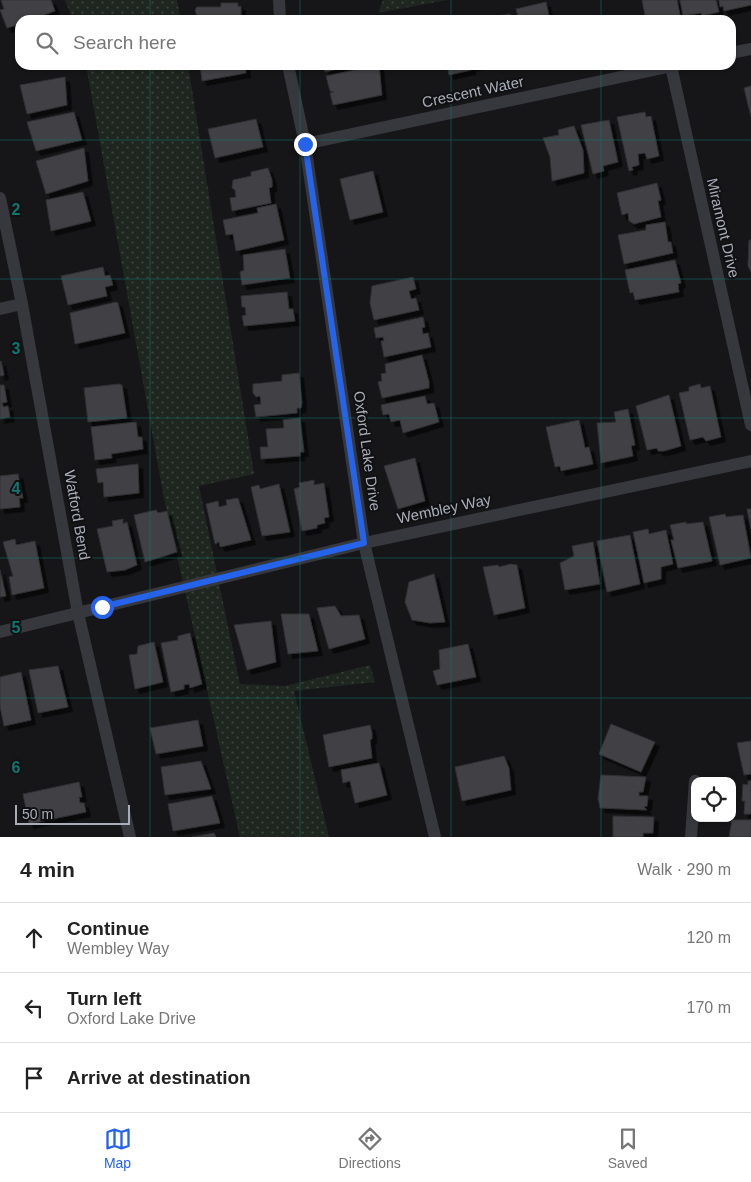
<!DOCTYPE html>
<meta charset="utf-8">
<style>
:root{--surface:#fff;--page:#f2f2f2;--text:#222;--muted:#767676;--line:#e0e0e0;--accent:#2563eb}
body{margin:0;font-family:Arial,sans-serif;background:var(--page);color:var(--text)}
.controls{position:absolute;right:15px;bottom:15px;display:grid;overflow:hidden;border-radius:10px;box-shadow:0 1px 4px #0004}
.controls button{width:45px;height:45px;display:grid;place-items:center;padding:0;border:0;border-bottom:1px solid var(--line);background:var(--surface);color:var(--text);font:25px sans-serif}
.scale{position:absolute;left:15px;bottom:12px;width:115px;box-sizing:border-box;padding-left:5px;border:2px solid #a8adb8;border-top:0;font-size:14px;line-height:18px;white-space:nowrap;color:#a8adb8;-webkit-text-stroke:4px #111113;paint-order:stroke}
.stop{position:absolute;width:15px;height:15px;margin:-11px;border:4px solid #2563eb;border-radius:50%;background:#fff}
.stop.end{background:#2563eb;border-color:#fff;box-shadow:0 1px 5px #0008}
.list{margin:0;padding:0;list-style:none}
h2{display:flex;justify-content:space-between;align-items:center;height:65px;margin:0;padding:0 20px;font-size:21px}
h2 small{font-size:16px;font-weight:400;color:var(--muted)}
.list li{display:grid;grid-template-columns:32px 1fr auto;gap:15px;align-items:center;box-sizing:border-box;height:70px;padding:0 20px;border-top:1px solid var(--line)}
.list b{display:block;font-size:19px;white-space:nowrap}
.list p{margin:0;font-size:16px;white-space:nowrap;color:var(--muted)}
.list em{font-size:16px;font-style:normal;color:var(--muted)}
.icon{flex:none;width:28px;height:28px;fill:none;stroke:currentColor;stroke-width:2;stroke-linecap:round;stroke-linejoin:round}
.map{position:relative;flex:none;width:751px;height:837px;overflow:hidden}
.search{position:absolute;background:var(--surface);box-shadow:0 1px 4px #0004;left:15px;right:15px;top:15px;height:55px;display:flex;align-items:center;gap:12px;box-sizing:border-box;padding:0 18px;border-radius:15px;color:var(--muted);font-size:19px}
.sheet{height:275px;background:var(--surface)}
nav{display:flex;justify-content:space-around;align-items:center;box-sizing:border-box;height:70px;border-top:1px solid var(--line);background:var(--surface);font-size:14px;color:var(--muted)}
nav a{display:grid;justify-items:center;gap:2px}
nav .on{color:var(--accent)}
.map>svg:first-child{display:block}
</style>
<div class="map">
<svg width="751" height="837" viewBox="0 0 751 837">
<defs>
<pattern id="grass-dots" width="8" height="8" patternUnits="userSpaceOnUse" patternTransform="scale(1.25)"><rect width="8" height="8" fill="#1e261f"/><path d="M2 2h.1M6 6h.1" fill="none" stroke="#3c433d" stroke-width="1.8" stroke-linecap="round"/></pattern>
<filter id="shadow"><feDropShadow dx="4.5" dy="4.5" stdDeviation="0" flood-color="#0009"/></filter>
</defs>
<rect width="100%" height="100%" fill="#161618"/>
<g fill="url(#grass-dots)">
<path d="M 65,0 L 177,0 L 181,20 L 73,20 Z"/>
<path d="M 383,0 L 447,0 L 378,13 Z"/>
<path d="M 86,65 L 188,65 L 254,474 L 199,486 L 240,684 L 285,686 L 370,665 L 375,682 L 294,691 L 329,837 L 240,837 L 163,493 Z"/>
</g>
<g fill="#404145" stroke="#303034" filter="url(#shadow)">
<path d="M 1,0 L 51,0 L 55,11 L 30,20 L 20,20 L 20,24 L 7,28 L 0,10 L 4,9 Z"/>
<path d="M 642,0 L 677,0 L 681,20 L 646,20 Z"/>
<path d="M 680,0 L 716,0 L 719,12 L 702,16 L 701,13 L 683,16 Z"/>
<path d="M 719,0 L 751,0 L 751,5 L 724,11 L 723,6 L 720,7 Z"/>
<path d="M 546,2 L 550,20 L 519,20 L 516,9 Z"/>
<path d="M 221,3 L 238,3 L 238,7 L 241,6 L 241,20 L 198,20 L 195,10 L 197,7 L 221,7 Z"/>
<path d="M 510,14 L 511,20 L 499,20 L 498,16 Z"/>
<path d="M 200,65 L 245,65 L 246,73 L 202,81 Z"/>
<path d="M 324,65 L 354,65 L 325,72 Z"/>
<path d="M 379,65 L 382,95 L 333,105 L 330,93 L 334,92 L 330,91 L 326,76 Z"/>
<path d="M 447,65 L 479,65 L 471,67 L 471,70 L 449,75 Z"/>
<path d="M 65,77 L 67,105 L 27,114 L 20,85 Z"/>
<path d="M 751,86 L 751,117 L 744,88 Z"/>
<path d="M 74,112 L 82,140 L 36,151 L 27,122 Z"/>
<path d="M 645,112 L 646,117 L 651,116 L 659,156 L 647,159 L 645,153 L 638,154 L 639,165 L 632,167 L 633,170 L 629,171 L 617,117 Z"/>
<path d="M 256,119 L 263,147 L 215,158 L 208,129 Z"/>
<path d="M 609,120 L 618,162 L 603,166 L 604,171 L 593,174 L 581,125 Z"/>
<path d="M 574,126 L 583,150 L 584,173 L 552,181 L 550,157 L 543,138 L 559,135 L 558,130 Z"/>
<path d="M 84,148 L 88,181 L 46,194 L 36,161 Z"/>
<path d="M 268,168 L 272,180 L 272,187 L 269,188 L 271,203 L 232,211 L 230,198 L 236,197 L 235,190 L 232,188 L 233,180 L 251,176 L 251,172 Z"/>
<path d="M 373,171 L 383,212 L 350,220 L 340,179 Z"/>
<path d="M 657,183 L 661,200 L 658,201 L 661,217 L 634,224 L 629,221 L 628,213 L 622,215 L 617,193 Z"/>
<path d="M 83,192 L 91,221 L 51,231 L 46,200 Z"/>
<path d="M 276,204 L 284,240 L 236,251 L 233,234 L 226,235 L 223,220 L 258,213 L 257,208 Z"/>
<path d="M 665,222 L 668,242 L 671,242 L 673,253 L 624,264 L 618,235 L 646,230 L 646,225 Z"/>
<path d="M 749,240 L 751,240 L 751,272 L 748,266 Z"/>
<path d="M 285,249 L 290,278 L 242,285 L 240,272 L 244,270 L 243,255 Z"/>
<path d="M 675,260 L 681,283 L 678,284 L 679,292 L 635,300 L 633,292 L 630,293 L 625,270 Z"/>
<path d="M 103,267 L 105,276 L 110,275 L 113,285 L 105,287 L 107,296 L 68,305 L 61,276 Z"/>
<path d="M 413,277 L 416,289 L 409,291 L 411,299 L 416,298 L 419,310 L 374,320 L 370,303 L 372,286 Z"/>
<path d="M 287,292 L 289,309 L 293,309 L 295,321 L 244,326 L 242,316 L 246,315 L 245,307 L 242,307 L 241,296 Z"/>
<path d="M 116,302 L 118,303 L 125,333 L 75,344 L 70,313 Z"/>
<path d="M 423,317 L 425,327 L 422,328 L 423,334 L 428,333 L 431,347 L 384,357 L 381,341 L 384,341 L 383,337 L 376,338 L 374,328 Z"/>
<path d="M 422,355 L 429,382 L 429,388 L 382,398 L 378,382 L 382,381 L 381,374 L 386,373 L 385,364 Z"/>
<path d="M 1,361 L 4,375 L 0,376 L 0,362 Z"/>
<path d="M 299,373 L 302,403 L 301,408 L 297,408 L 297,413 L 256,417 L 254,405 L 261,404 L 260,396 L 256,397 L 253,393 L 253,384 L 282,381 L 282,375 Z"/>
<path d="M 118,384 L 122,385 L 127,418 L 88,422 L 84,388 Z"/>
<path d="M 700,384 L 701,388 L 710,386 L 721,437 L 706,441 L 703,437 L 690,440 L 679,393 L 689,391 L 689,387 Z"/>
<path d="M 0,385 L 4,385 L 7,402 L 2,403 L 3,407 L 8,406 L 10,417 L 0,419 Z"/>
<path d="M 669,395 L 681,446 L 664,451 L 658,451 L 657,448 L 647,450 L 636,406 Z"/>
<path d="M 425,396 L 427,404 L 434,403 L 439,422 L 403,433 L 400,420 L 391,422 L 389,414 L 383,415 L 381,405 Z"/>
<path d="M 628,409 L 635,445 L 631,446 L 633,456 L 601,463 L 597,423 L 616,422 L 614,412 Z"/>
<path d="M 300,418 L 304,452 L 300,452 L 300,456 L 261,459 L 260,447 L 268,447 L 266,429 L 284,428 L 283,420 Z"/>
<path d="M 579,420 L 585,448 L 589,447 L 593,464 L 561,471 L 560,466 L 555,467 L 546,427 Z"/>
<path d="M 136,422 L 138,437 L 142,437 L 143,449 L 111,454 L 112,458 L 95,460 L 91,427 Z"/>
<path d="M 415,458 L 425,501 L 398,509 L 384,466 Z"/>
<path d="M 138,464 L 139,493 L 104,497 L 103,482 L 98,483 L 96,469 Z"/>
<path d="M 18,474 L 23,498 L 19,498 L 20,507 L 0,509 L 0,476 Z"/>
<path d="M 314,480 L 314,485 L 324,483 L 329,517 L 324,518 L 325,523 L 317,525 L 317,528 L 302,531 L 294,489 L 300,487 L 299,483 Z"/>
<path d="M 279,484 L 290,532 L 262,536 L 251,487 L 259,485 L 260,489 Z"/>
<path d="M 238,498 L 251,540 L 220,547 L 219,542 L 215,544 L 206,504 L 218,501 L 219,507 L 227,505 L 226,500 Z"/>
<path d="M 747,509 L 751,509 L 751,529 Z"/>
<path d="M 156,510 L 158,513 L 167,511 L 177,552 L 145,562 L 134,515 Z"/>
<path d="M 725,514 L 726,517 L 743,515 L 751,558 L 720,565 L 709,517 Z"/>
<path d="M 123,519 L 123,524 L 127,522 L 137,565 L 125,570 L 107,572 L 97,529 L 113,526 L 112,521 Z"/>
<path d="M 686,522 L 686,524 L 703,522 L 712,561 L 678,568 L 671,540 L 674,540 L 670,525 Z"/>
<path d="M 648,529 L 649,534 L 666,530 L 673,564 L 661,567 L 661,579 L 644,583 L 633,532 Z"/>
<path d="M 630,535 L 640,584 L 607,592 L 597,541 Z"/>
<path d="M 15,539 L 16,545 L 35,541 L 44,588 L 12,595 L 9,577 L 13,576 L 3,542 Z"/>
<path d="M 593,542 L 600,584 L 565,590 L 560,563 L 574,556 L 572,546 Z"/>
<path d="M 511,564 L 517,565 L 525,608 L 494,615 L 483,567 L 498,565 L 499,567 Z"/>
<path d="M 0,570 L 6,596 L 0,597 Z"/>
<path d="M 434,574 L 445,622 L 430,623 L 412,620 L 405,602 L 409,582 Z"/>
<path d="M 335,606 L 341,616 L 359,615 L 365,639 L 329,649 L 317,608 Z"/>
<path d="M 281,614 L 309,614 L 318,651 L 288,654 Z"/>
<path d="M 271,621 L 276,662 L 247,670 L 234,625 Z"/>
<path d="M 190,633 L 202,684 L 190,688 L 189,684 L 184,685 L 184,689 L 171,692 L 161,643 L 178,640 L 178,636 Z"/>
<path d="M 154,642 L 163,682 L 135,689 L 129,655 L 137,654 L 138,646 Z"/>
<path d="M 468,644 L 476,677 L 437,685 L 433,671 L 440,669 L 439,650 Z"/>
<path d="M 58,666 L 68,707 L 38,713 L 29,670 Z"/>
<path d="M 21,672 L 31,720 L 4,726 L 0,706 L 0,677 Z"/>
<path d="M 198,720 L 203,746 L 156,754 L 150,728 Z"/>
<path d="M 611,724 L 655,742 L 641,772 L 599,754 Z"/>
<path d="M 370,725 L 372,733 L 372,739 L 370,740 L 372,758 L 329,767 L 323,735 Z"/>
<path d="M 751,741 L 751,774 L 744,775 L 737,743 Z"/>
<path d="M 504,756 L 509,768 L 511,790 L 462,801 L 455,767 Z"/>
<path d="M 201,761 L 211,789 L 165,795 L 161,767 Z"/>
<path d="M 379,763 L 387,795 L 355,803 L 350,781 L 343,783 L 341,770 Z"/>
<path d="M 601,775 L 646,777 L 643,792 L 639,792 L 639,796 L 648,796 L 647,806 L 644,807 L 647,810 L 600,808 L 598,798 Z"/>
<path d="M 748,781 L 751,781 L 751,814 L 744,814 L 745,801 L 742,801 L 743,784 L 748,785 Z"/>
<path d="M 79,782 L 82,797 L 79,797 L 80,803 L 84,803 L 86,812 L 29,824 L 23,794 Z"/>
<path d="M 212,796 L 220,823 L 173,831 L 168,804 Z"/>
<path d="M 613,816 L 654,817 L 653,833 L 643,833 L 643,837 L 613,837 Z"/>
<path d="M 732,820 L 751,820 L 751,837 L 729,837 Z"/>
<path d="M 214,833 L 216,837 L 192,837 Z"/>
</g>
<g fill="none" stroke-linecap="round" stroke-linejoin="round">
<g stroke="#37383d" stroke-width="12">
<path d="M 279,0 L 280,20"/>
<path d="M 731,53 L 751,49"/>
<path d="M 288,65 L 305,144 L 364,543 L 435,837"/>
<path d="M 671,66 L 751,425"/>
<path d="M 305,144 L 677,65"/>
<path d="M 0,198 L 22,304 L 78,613 L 130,837"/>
<path d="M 0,309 L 22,304"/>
<path d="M 0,632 L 364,543 L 751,461"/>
<path d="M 691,837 L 695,781"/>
</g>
</g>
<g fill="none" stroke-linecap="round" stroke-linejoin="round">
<path stroke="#2563eb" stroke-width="6" d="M 102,607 L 364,543 L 305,144"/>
</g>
<path fill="none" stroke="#0f766e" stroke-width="1" stroke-opacity="0.55" d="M 150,0 L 150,20M 300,0 L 300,20M 451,0 L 451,20M 601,0 L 601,20M 150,65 L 150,837M 300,65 L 300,837M 451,65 L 451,837M 601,65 L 601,837M 0,140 L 751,140M 0,279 L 751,279M 0,418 L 751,418M 0,558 L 751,558M 0,698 L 751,698"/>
<g text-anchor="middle" stroke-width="4" stroke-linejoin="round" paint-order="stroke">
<g font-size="15" fill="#a8adb8" stroke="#111113">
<text transform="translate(473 92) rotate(-12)" y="5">Crescent Water</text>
<text transform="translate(723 228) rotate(77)" y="5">Miramont Drive</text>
<text transform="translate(367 451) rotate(82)" y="5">Oxford Lake Drive</text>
<text transform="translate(444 509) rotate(-12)" y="5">Wembley Way</text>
<text transform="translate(77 515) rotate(80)" y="5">Watford Bend</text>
</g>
</g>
<g font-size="16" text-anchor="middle" font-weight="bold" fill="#0f766e" stroke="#111113" stroke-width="4" stroke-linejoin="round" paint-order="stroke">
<text x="16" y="215">2</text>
<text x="16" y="354">3</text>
<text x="16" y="494">4</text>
<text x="16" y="633">5</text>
<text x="16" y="773">6</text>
</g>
</svg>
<div class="controls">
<button><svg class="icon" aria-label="locate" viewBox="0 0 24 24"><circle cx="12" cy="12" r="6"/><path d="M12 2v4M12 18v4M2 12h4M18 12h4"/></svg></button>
</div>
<div class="scale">50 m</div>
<div class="stop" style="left:102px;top:607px"></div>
<div class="stop end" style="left:305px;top:144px"></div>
<div class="search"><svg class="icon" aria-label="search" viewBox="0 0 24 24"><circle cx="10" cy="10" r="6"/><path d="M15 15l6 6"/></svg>Search here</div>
</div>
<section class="sheet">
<h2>4 min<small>Walk · 290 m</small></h2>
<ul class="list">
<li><svg class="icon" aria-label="ahead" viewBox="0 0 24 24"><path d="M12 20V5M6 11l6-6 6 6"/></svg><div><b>Continue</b><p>Wembley Way</p></div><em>120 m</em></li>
<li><svg class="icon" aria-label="left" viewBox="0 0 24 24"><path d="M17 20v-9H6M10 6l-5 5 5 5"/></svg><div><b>Turn left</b><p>Oxford Lake Drive</p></div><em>170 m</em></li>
<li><svg class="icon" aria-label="arrive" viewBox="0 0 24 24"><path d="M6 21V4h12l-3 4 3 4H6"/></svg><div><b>Arrive at destination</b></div></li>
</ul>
</section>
<nav>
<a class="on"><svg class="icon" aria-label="map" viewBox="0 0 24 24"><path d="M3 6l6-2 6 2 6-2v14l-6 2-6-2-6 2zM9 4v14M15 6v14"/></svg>Map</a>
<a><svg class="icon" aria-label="directions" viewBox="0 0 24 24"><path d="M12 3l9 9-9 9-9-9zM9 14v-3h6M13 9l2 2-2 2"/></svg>Directions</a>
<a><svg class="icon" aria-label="saved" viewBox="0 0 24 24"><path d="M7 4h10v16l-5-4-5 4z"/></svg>Saved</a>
</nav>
